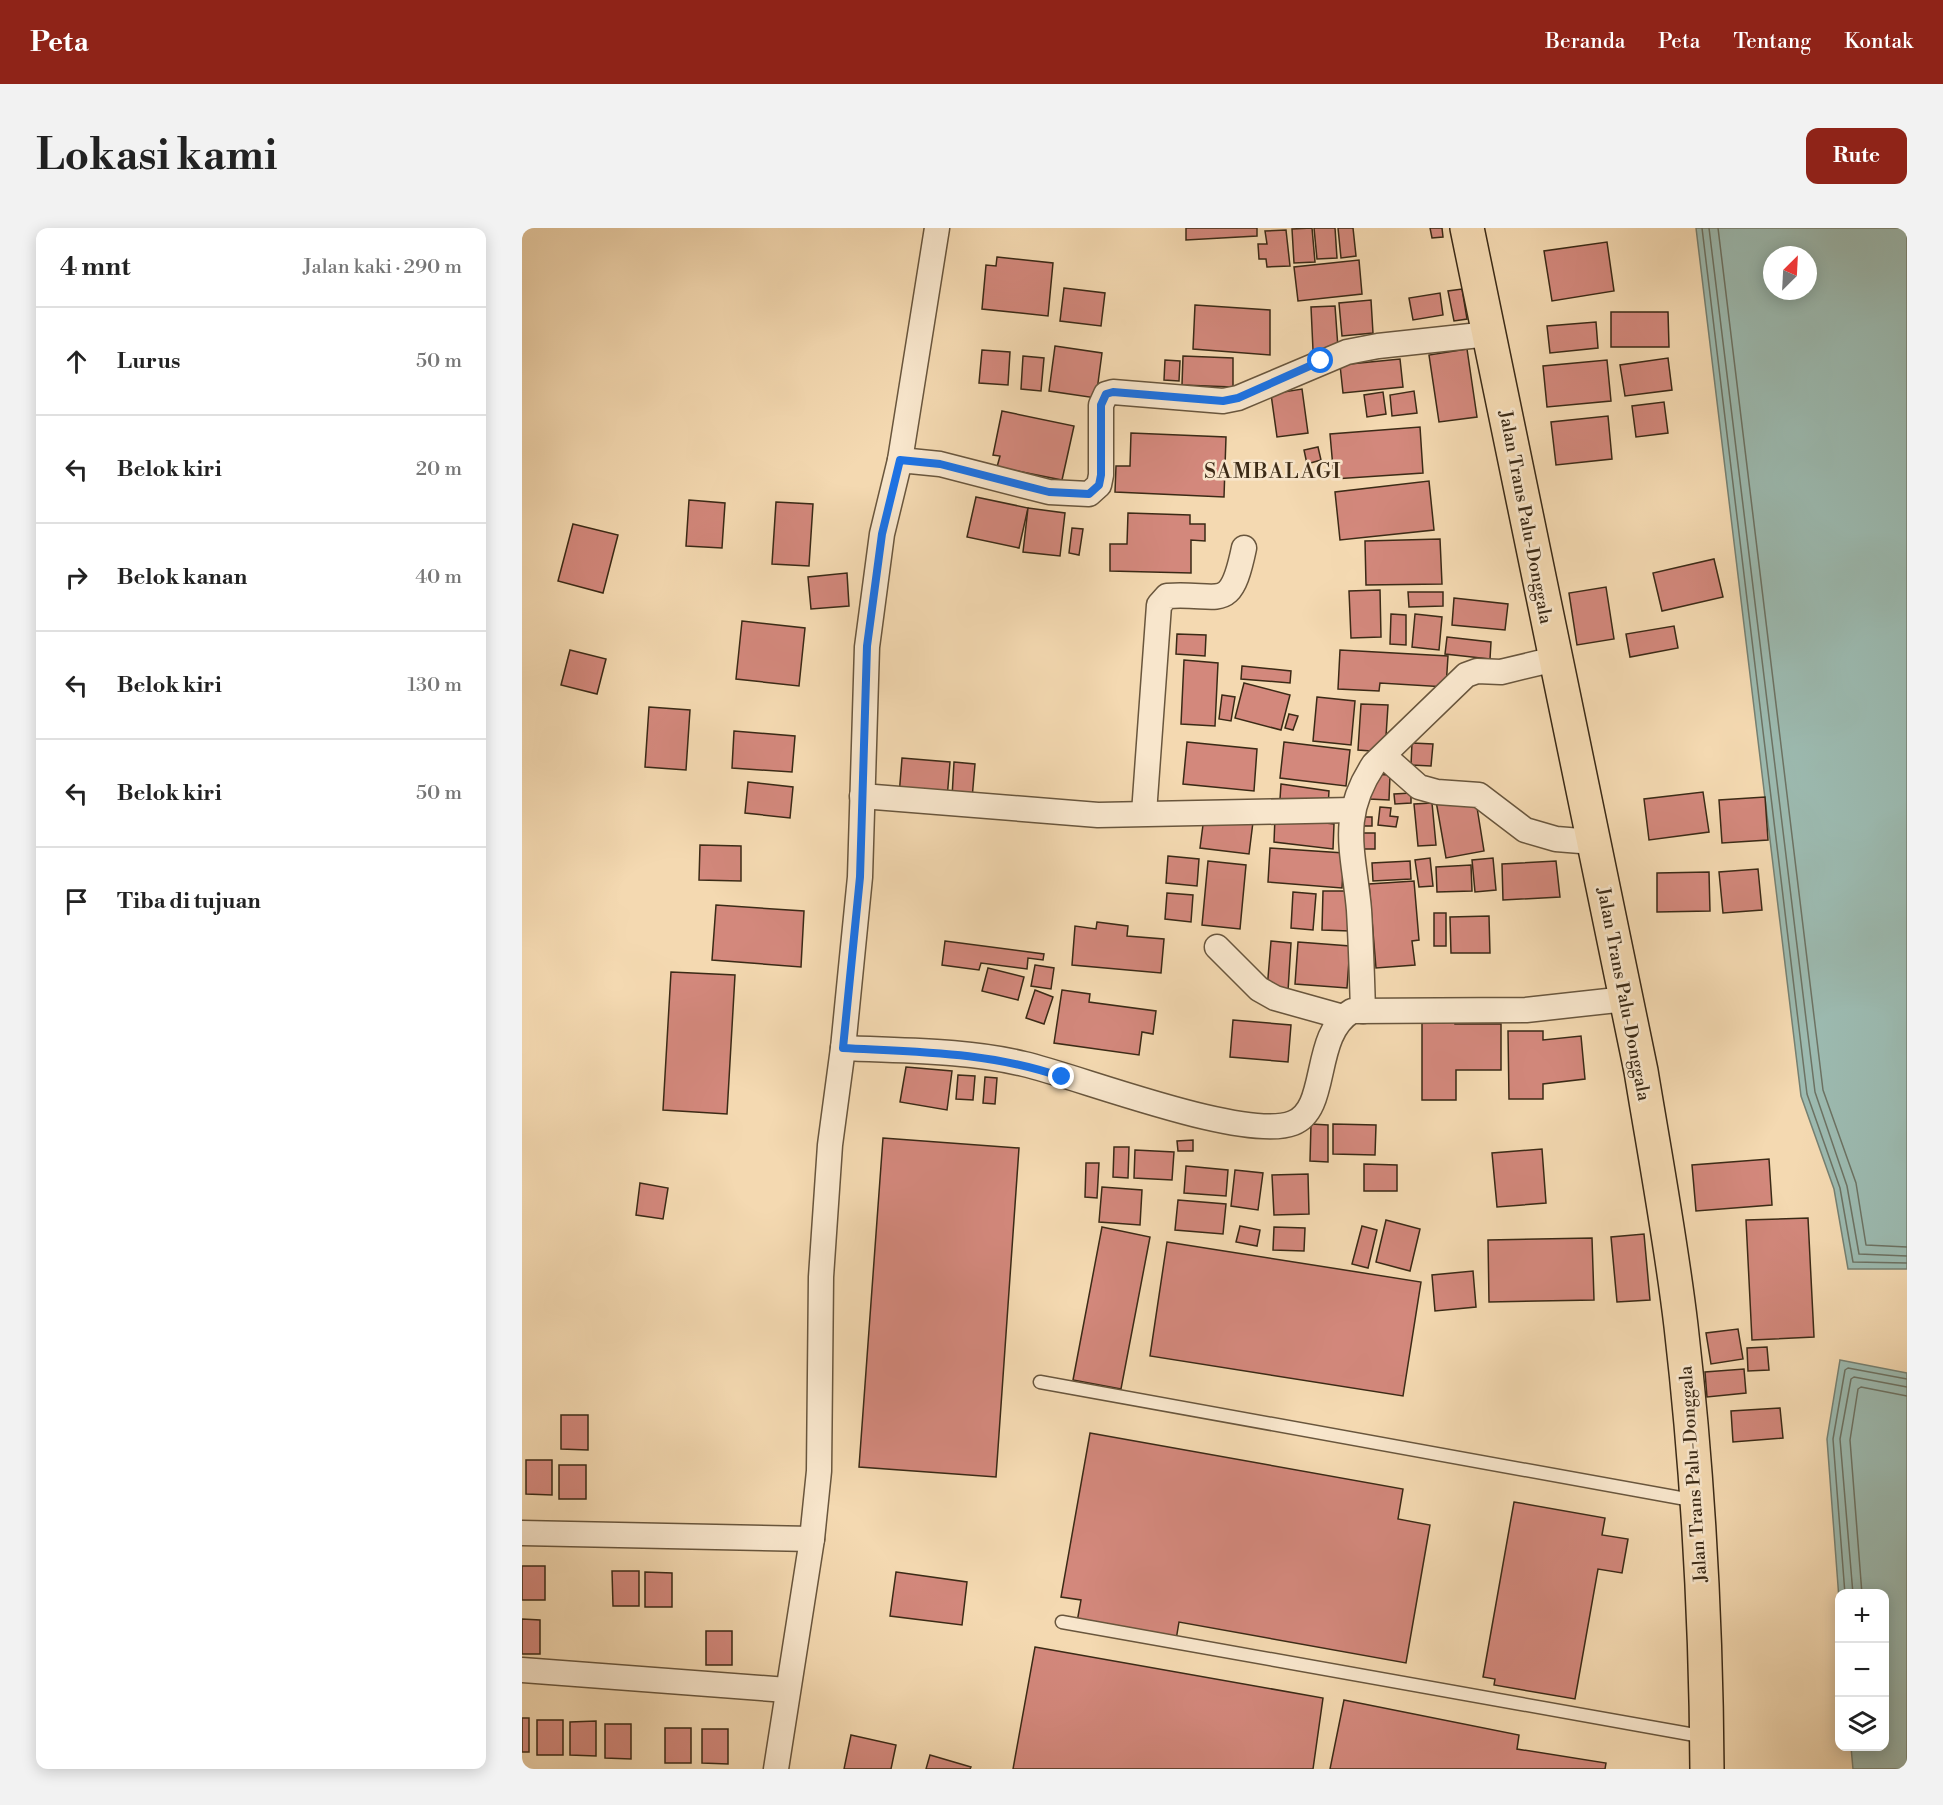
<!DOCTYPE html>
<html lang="id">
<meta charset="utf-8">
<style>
:root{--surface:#fff;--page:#f2f2f2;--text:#222;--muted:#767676;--line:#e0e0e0;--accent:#8f2418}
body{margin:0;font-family:"Libre Bodoni",serif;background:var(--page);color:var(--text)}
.controls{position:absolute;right:18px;bottom:18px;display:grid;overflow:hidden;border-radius:12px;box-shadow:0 3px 15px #0003}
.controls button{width:54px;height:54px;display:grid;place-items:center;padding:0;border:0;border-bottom:2px solid var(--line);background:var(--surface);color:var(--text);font:30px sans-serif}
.compass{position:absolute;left:1241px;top:18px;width:54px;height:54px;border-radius:50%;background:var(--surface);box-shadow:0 3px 15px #0003;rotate:24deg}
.stop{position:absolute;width:18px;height:18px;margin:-14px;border:4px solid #1a73e8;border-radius:50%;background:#fff}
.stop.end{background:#1a73e8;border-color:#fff;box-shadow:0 2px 6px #0008}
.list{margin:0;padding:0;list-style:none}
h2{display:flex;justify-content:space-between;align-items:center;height:78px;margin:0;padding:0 24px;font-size:26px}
h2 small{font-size:20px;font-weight:400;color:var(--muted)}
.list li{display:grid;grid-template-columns:39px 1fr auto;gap:18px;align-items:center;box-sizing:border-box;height:108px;padding:0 24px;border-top:2px solid var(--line)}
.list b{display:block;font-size:22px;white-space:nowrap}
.list em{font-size:20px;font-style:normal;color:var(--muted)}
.icon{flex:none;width:33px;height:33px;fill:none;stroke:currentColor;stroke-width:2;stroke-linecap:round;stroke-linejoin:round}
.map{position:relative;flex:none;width:1385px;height:1541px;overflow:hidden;border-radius:12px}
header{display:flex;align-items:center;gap:36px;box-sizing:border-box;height:84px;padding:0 30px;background:var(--accent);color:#fff}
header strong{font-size:28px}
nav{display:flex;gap:33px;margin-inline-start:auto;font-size:21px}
.intro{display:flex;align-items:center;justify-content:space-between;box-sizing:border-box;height:144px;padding:0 36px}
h1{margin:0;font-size:42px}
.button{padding:15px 27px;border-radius:12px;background:var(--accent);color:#fff;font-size:21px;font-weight:700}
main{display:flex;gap:36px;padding:0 36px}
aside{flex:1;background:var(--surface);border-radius:12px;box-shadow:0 3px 15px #0003}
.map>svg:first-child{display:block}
</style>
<header>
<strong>Peta</strong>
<nav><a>Beranda</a><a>Peta</a><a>Tentang</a><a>Kontak</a></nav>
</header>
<div class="intro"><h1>Lokasi kami</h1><a class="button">Rute</a></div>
<main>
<aside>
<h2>4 mnt<small>Jalan kaki · 290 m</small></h2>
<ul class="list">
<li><svg class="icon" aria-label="ahead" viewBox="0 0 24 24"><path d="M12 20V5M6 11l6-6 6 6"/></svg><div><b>Lurus</b></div><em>50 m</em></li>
<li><svg class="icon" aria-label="left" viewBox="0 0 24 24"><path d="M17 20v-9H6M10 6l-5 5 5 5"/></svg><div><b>Belok kiri</b></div><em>20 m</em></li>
<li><svg class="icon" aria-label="right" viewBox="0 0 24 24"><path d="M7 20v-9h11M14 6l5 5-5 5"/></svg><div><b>Belok kanan</b></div><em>40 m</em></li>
<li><svg class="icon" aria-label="left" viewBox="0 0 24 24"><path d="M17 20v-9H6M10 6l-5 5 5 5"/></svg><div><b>Belok kiri</b></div><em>130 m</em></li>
<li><svg class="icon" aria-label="left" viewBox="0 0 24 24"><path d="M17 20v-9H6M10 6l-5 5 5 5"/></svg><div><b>Belok kiri</b></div><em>50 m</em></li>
<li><svg class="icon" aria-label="arrive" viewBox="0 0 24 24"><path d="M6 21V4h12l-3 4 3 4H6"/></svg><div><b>Tiba di tujuan</b></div></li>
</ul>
</aside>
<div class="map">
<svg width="1385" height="1541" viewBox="0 0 1385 1541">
<rect width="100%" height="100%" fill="#f4d9b1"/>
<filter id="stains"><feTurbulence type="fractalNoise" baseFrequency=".00333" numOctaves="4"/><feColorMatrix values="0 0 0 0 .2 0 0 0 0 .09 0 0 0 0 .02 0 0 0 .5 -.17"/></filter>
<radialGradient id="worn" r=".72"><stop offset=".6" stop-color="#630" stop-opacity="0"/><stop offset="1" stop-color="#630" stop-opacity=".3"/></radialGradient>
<g fill="#9cbab0" stroke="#758072" stroke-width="1.5" fill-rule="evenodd">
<path d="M 1174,0 L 1385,0 L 1385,1041 L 1326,1041 L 1312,961 L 1279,868 ZM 1250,27 L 1286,27 L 1286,63 L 1250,63 Z"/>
<path d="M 1318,1132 L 1385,1145 L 1385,1541 L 1331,1541 L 1329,1519 L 1362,1518 L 1362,1366 L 1318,1366 L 1317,1371 L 1305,1211 Z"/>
</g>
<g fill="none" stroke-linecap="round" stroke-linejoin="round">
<g stroke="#6c7263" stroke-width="1.5">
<path d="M 1180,0 L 1285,866 L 1318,960 L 1331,1034 L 1385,1035"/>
<path d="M 1187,0 L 1293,864 L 1325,958 L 1337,1026 L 1385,1028"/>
<path d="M 1196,0 L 1301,862 L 1334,955 L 1344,1017 L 1385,1019"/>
<path d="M 1323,1366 L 1311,1211 L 1323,1142 L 1326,1140 L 1385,1151"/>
<path d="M 1331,1366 L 1318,1211 L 1329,1151 L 1332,1149 L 1385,1159"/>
<path d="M 1340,1366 L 1328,1212 L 1336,1161 L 1339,1159 L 1385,1168"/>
</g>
</g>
<g fill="#d3887c" stroke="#3b2a16" stroke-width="1.5">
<path d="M 664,0 L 735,0 L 735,8 L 664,12 Z"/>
<path d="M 790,0 L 793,34 L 772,35 L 770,1 Z"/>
<path d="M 792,0 L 813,0 L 815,30 L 795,31 Z"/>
<path d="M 816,0 L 831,0 L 834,28 L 819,30 Z"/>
<path d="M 908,0 L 920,0 L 921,9 L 910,10 Z"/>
<path d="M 764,2 L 768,38 L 745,39 L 744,31 L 737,31 L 736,16 L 745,16 L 743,3 Z"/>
<path d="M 1085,14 L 1092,63 L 1030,73 L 1022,23 Z"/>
<path d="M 475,29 L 531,35 L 526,88 L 460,81 L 464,37 L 474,38 Z"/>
<path d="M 837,32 L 840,66 L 776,73 L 772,39 Z"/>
<path d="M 542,60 L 583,65 L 579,98 L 538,93 Z"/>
<path d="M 940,61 L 945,91 L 932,93 L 926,63 Z"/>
<path d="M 918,65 L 921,87 L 891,92 L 887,70 Z"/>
<path d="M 849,72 L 851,105 L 820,108 L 817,75 Z"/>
<path d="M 673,77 L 748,82 L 748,127 L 671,121 Z"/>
<path d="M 813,78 L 816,120 L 791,122 L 789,79 Z"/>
<path d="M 1089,84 L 1146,84 L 1147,119 L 1089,119 Z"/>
<path d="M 1074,94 L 1076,120 L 1028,125 L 1025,98 Z"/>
<path d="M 533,118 L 580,125 L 574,170 L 527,163 Z"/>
<path d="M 945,121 L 955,189 L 917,194 L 907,127 Z"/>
<path d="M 460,122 L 488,124 L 486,157 L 457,155 Z"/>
<path d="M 501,128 L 522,130 L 519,163 L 499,161 Z"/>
<path d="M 661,128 L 711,130 L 711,159 L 660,157 Z"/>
<path d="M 1146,130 L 1150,162 L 1103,168 L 1098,137 Z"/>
<path d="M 878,131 L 881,159 L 821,165 L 818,137 Z"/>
<path d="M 643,132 L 658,133 L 657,153 L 642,152 Z"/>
<path d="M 1085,132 L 1089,173 L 1025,179 L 1021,138 Z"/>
<path d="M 780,161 L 786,205 L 755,209 L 749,166 Z"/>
<path d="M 892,163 L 895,185 L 870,188 L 868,167 Z"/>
<path d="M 861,164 L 864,186 L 845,189 L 842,167 Z"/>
<path d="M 1142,174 L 1146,205 L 1114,209 L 1110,178 Z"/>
<path d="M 480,183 L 552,198 L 540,252 L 475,239 L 478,228 L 471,227 Z"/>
<path d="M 1086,188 L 1090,231 L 1034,237 L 1029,194 Z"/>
<path d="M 898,199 L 901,245 L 812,251 L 808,206 Z"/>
<path d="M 609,205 L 704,209 L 702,269 L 593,264 L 594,238 L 608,238 Z"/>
<path d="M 796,219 L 799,232 L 785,236 L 782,222 Z"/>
<path d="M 907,253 L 912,302 L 818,312 L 813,264 Z"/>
<path d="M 454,269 L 506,280 L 497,320 L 445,309 Z"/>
<path d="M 167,272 L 203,275 L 200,320 L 164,318 Z"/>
<path d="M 254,274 L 291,276 L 287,338 L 250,336 Z"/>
<path d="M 506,280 L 543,285 L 538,328 L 501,324 Z"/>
<path d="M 606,285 L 668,287 L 668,296 L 683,296 L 683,313 L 669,312 L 669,345 L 588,343 L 588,316 L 605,316 Z"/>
<path d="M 51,296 L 96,307 L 81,365 L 36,353 Z"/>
<path d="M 550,300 L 561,301 L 557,327 L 547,325 Z"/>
<path d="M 918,311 L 920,356 L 844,357 L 843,313 Z"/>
<path d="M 1192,331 L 1201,369 L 1140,383 L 1131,345 Z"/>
<path d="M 325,345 L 327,378 L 289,381 L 286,349 Z"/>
<path d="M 1084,359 L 1092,411 L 1055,417 L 1047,365 Z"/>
<path d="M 858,362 L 859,409 L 829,410 L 827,363 Z"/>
<path d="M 886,364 L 921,364 L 921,378 L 887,379 Z"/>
<path d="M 932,370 L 986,376 L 983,402 L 930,397 Z"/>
<path d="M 869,386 L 884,387 L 884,417 L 868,416 Z"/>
<path d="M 893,386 L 920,389 L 917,422 L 890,419 Z"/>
<path d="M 220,393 L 283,400 L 277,458 L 214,451 Z"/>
<path d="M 1152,398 L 1156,420 L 1108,429 L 1104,406 Z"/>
<path d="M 655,406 L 684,407 L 683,428 L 654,426 Z"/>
<path d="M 925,409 L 969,414 L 968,431 L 923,426 Z"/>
<path d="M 48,422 L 84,431 L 75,466 L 39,457 Z"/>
<path d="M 818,422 L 926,428 L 924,459 L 858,455 L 857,463 L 816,461 Z"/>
<path d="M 662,432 L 696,435 L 693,498 L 659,496 Z"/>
<path d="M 720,438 L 769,443 L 768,455 L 719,451 Z"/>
<path d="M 722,455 L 768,467 L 759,502 L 713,490 Z"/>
<path d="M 700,467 L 713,469 L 709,493 L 697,491 Z"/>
<path d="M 795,469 L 833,473 L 829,517 L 791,513 Z"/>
<path d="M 839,476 L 866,477 L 863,524 L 836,522 Z"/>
<path d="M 127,479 L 168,482 L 164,542 L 123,539 Z"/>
<path d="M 767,486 L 776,488 L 771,502 L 763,500 Z"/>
<path d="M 212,503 L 273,508 L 270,544 L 210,540 Z"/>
<path d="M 665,514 L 735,521 L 732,563 L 661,556 Z"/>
<path d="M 762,514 L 828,522 L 824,558 L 758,550 Z"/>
<path d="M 890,515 L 911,516 L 909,538 L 889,537 Z"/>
<path d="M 380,530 L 428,534 L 425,571 L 377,568 Z"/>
<path d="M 432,534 L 453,536 L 450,571 L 430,569 Z"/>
<path d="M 848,546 L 868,547 L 867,572 L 847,571 Z"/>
<path d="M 226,554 L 271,559 L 268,590 L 223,585 Z"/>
<path d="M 759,556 L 807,563 L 806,579 L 758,571 Z"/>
<path d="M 1181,564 L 1187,604 L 1127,612 L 1122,571 Z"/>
<path d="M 889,565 L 889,575 L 873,576 L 872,566 Z"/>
<path d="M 953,567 L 962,623 L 924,630 L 914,573 Z"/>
<path d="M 1243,569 L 1246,612 L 1200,615 L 1197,572 Z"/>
<path d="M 910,575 L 914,617 L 896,618 L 892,576 Z"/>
<path d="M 858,579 L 869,580 L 868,588 L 876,589 L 874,599 L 856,597 Z"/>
<path d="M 682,589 L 731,594 L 727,626 L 678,620 Z"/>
<path d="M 753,589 L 812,596 L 811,621 L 752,614 Z"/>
<path d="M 838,589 L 850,589 L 850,598 L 839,598 Z"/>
<rect x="831" y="605" width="22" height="16"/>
<path d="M 178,617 L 219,618 L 219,653 L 177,652 Z"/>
<path d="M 748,620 L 822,625 L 820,660 L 746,654 Z"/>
<path d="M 646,628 L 677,631 L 675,658 L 644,655 Z"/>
<path d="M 908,630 L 911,658 L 897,659 L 893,632 Z"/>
<path d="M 971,630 L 974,662 L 953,664 L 950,632 Z"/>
<path d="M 686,633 L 724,637 L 718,701 L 680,697 Z"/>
<path d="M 888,633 L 889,651 L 851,653 L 850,635 Z"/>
<path d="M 1034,633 L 1038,669 L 981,672 L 980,636 Z"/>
<path d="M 949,637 L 950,663 L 915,664 L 914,639 Z"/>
<path d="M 1236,641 L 1240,682 L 1201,685 L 1197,644 Z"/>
<path d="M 1187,644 L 1188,683 L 1135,684 L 1135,645 Z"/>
<path d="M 892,653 L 897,712 L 890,713 L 893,737 L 854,740 L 847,656 Z"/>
<path d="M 801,663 L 829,663 L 828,703 L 800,702 Z"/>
<path d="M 771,664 L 794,666 L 791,702 L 769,700 Z"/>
<path d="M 645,665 L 671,667 L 669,694 L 643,691 Z"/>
<path d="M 194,677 L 282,683 L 279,739 L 190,732 Z"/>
<rect x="912" y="685" width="12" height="33"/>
<path d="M 967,688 L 968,725 L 929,725 L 928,689 Z"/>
<path d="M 575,694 L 606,698 L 605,708 L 642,711 L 639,745 L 550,737 L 553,698 L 574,701 Z"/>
<path d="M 423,713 L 522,726 L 521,732 L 506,730 L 505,741 L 459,735 L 457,742 L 420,737 Z"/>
<path d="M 749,713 L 769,715 L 766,763 L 745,762 Z"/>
<path d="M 776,714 L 828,718 L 825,760 L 773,756 Z"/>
<path d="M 513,737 L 532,740 L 529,761 L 509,758 Z"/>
<path d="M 466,740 L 502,749 L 496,772 L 460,763 Z"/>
<path d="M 149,744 L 213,747 L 205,886 L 141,882 Z"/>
<path d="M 513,762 L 531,769 L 522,796 L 504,790 Z"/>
<path d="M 540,762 L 568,766 L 567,774 L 634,783 L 631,806 L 620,804 L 617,827 L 532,815 Z"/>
<path d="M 711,792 L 769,797 L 766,834 L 708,829 Z"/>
<path d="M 900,792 L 933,792 L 933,796 L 979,796 L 979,842 L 934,842 L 934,872 L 900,872 Z"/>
<path d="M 986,803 L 1021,803 L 1021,812 L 1059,808 L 1063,851 L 1021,856 L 1021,871 L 987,871 Z"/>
<path d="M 384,839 L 430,843 L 425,882 L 378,874 Z"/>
<path d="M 436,847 L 453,848 L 451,872 L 434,871 Z"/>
<path d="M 463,849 L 475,850 L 473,876 L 461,875 Z"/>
<path d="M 789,896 L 806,897 L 806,934 L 788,933 Z"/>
<path d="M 811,896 L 854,897 L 853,927 L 811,926 Z"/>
<path d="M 361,910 L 497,920 L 474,1249 L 337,1239 Z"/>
<path d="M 671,912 L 671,923 L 656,923 L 655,913 Z"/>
<path d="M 592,919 L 607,919 L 606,950 L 591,949 Z"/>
<path d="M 1020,921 L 1024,975 L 975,979 L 970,925 Z"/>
<path d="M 613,922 L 652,924 L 650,952 L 612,950 Z"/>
<path d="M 1247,931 L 1250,977 L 1174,983 L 1170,937 Z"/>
<path d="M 564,935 L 577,935 L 575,970 L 563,969 Z"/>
<path d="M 842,936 L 875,937 L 875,963 L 842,963 Z"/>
<path d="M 664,938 L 706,942 L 704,968 L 662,965 Z"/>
<path d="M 713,942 L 741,945 L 736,982 L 709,978 Z"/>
<path d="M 786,946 L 787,986 L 752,987 L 750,947 Z"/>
<path d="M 118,955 L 146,960 L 141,991 L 114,987 Z"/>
<path d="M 580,959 L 620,962 L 618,997 L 577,994 Z"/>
<path d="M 656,972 L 704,976 L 701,1006 L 653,1002 Z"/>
<path d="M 1286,990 L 1292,1109 L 1230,1112 L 1224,992 Z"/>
<path d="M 864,992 L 898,1001 L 888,1043 L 854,1034 Z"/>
<path d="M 718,998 L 738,1002 L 735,1018 L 714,1014 Z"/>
<path d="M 840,998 L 855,1002 L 846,1040 L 830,1036 Z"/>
<path d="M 580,999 L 628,1009 L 599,1161 L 551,1152 Z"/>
<path d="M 752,999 L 783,1000 L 782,1023 L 751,1022 Z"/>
<path d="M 1122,1006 L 1128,1072 L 1095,1074 L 1089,1009 Z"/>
<path d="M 1070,1010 L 1072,1072 L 967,1074 L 966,1012 Z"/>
<path d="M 645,1014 L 899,1054 L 881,1168 L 628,1128 Z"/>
<path d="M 951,1043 L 954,1079 L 913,1083 L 910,1047 Z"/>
<path d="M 1216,1101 L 1221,1131 L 1189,1136 L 1184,1105 Z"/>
<path d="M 1245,1119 L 1247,1142 L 1226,1143 L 1225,1120 Z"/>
<path d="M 1222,1141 L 1224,1165 L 1185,1169 L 1183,1144 Z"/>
<path d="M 1258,1180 L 1261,1210 L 1211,1214 L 1209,1183 Z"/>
<path d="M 39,1187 L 66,1187 L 66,1222 L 39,1221 Z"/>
<path d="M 568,1205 L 881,1261 L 876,1291 L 908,1297 L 884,1435 L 657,1394 L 654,1412 L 555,1394 L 559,1372 L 539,1369 Z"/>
<path d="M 4,1232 L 30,1232 L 30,1267 L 4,1266 Z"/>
<rect x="37" y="1237" width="27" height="34"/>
<path d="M 992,1274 L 1083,1290 L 1080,1307 L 1106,1311 L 1100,1345 L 1076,1341 L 1053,1471 L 972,1457 L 973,1451 L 961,1449 Z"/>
<rect x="0" y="1338" width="23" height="34"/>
<path d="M 90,1343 L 117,1343 L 117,1378 L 91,1378 Z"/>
<path d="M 123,1344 L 150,1345 L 150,1379 L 123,1379 Z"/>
<path d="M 374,1344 L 445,1354 L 440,1397 L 368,1388 Z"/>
<path d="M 0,1391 L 18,1392 L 18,1426 L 0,1426 Z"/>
<rect x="184" y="1403" width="26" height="34"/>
<path d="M 513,1419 L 801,1470 L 791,1541 L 491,1541 Z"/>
<path d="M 822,1472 L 997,1507 L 995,1521 L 1084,1535 L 1083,1541 L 808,1541 Z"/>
<rect x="0" y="1490" width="7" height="34"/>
<rect x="15" y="1492" width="26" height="35"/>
<path d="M 74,1493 L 74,1528 L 48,1527 L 48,1494 Z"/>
<path d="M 83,1496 L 109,1496 L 109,1531 L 83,1530 Z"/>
<rect x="143" y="1500" width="26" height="35"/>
<path d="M 180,1501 L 206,1501 L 206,1536 L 180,1535 Z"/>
<path d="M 329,1507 L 374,1517 L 369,1541 L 322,1541 Z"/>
<path d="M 408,1527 L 449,1539 L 448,1541 L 404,1541 Z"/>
</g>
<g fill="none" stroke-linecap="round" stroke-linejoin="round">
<g stroke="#69563d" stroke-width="15">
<g id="lane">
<path d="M 518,1154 L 1175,1273"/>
<path d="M 540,1394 L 1184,1509"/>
</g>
</g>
<g stroke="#69563d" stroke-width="27">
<g id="street">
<path d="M 378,232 L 415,0"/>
<path d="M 862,528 L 897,559 L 915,564 L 957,567 L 1003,602 L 1034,611 L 1071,614"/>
<path d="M 340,568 L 576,587 L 831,582"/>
<path d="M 622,585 L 637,377 L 645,368 C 699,364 708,387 722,320"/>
<path d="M 695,719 L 737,761 L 753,770 L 821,789"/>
<path d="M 841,783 C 840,749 839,716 837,682 C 832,624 816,590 852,536 L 944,447 L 955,443 L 979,444 L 1033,431"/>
<path d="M 321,820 C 381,823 444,822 502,836 C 558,849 723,914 771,895 C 808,881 789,807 830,783 L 1004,782 L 1104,771"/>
<path d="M 0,1305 L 290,1311"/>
<path d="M 0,1442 L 265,1462"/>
<path d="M 254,1541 L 290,1311 L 297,1243 L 299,1049 L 308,917 L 321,820 L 338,649 L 345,419 L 360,306 L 378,232 L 418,236 L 527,264 L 567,266 L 577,257 L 579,247 L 579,177 L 584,166 L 591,164 L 701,173 L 716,170 L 825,124 L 856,118 L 967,106"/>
</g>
</g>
<g stroke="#3b2a16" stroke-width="36">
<path id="highway" d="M 945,0 L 1119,843 C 1133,928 1149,1013 1159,1098 C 1176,1245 1184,1393 1185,1541"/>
</g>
<use href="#lane" stroke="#f8e6cc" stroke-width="12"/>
<use href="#street" stroke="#f8e6cc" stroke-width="24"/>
<use href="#highway" stroke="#f4d9b1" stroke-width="33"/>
</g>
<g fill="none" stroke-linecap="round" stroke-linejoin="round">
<path stroke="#1a73e8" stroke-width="8" d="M 540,849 C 469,824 396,824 321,820 L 338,649 L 345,418 L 360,306 L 378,232 L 418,236 L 527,264 L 567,266 L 577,257 L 579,247 L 579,177 L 584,166 L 591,164 L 701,173 L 716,170 L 799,133"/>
</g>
<g text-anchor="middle" stroke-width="5" stroke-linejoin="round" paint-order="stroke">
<g font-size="18" fill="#3b2a16" stroke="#f8e6cc">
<text transform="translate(1004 289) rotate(79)" y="6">Jalan Trans Palu-Donggala</text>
<text transform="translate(1102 766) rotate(79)" y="6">Jalan Trans Palu-Donggala</text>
<text transform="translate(1171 1246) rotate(-94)" y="6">Jalan Trans Palu-Donggala</text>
</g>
<g font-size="21" letter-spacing="1.5" fill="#3b2a16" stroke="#f8e6cc">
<text x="751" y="250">SAMBALAGI</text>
</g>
</g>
<rect width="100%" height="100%" filter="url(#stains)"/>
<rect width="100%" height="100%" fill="url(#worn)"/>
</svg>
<div class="controls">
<button>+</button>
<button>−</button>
<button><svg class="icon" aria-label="layers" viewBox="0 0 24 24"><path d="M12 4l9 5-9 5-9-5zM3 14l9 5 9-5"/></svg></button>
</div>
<svg class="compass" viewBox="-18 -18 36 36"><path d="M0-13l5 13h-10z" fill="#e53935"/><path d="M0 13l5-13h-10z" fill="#767676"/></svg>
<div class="stop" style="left:799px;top:133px"></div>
<div class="stop end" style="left:540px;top:849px"></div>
</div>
</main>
